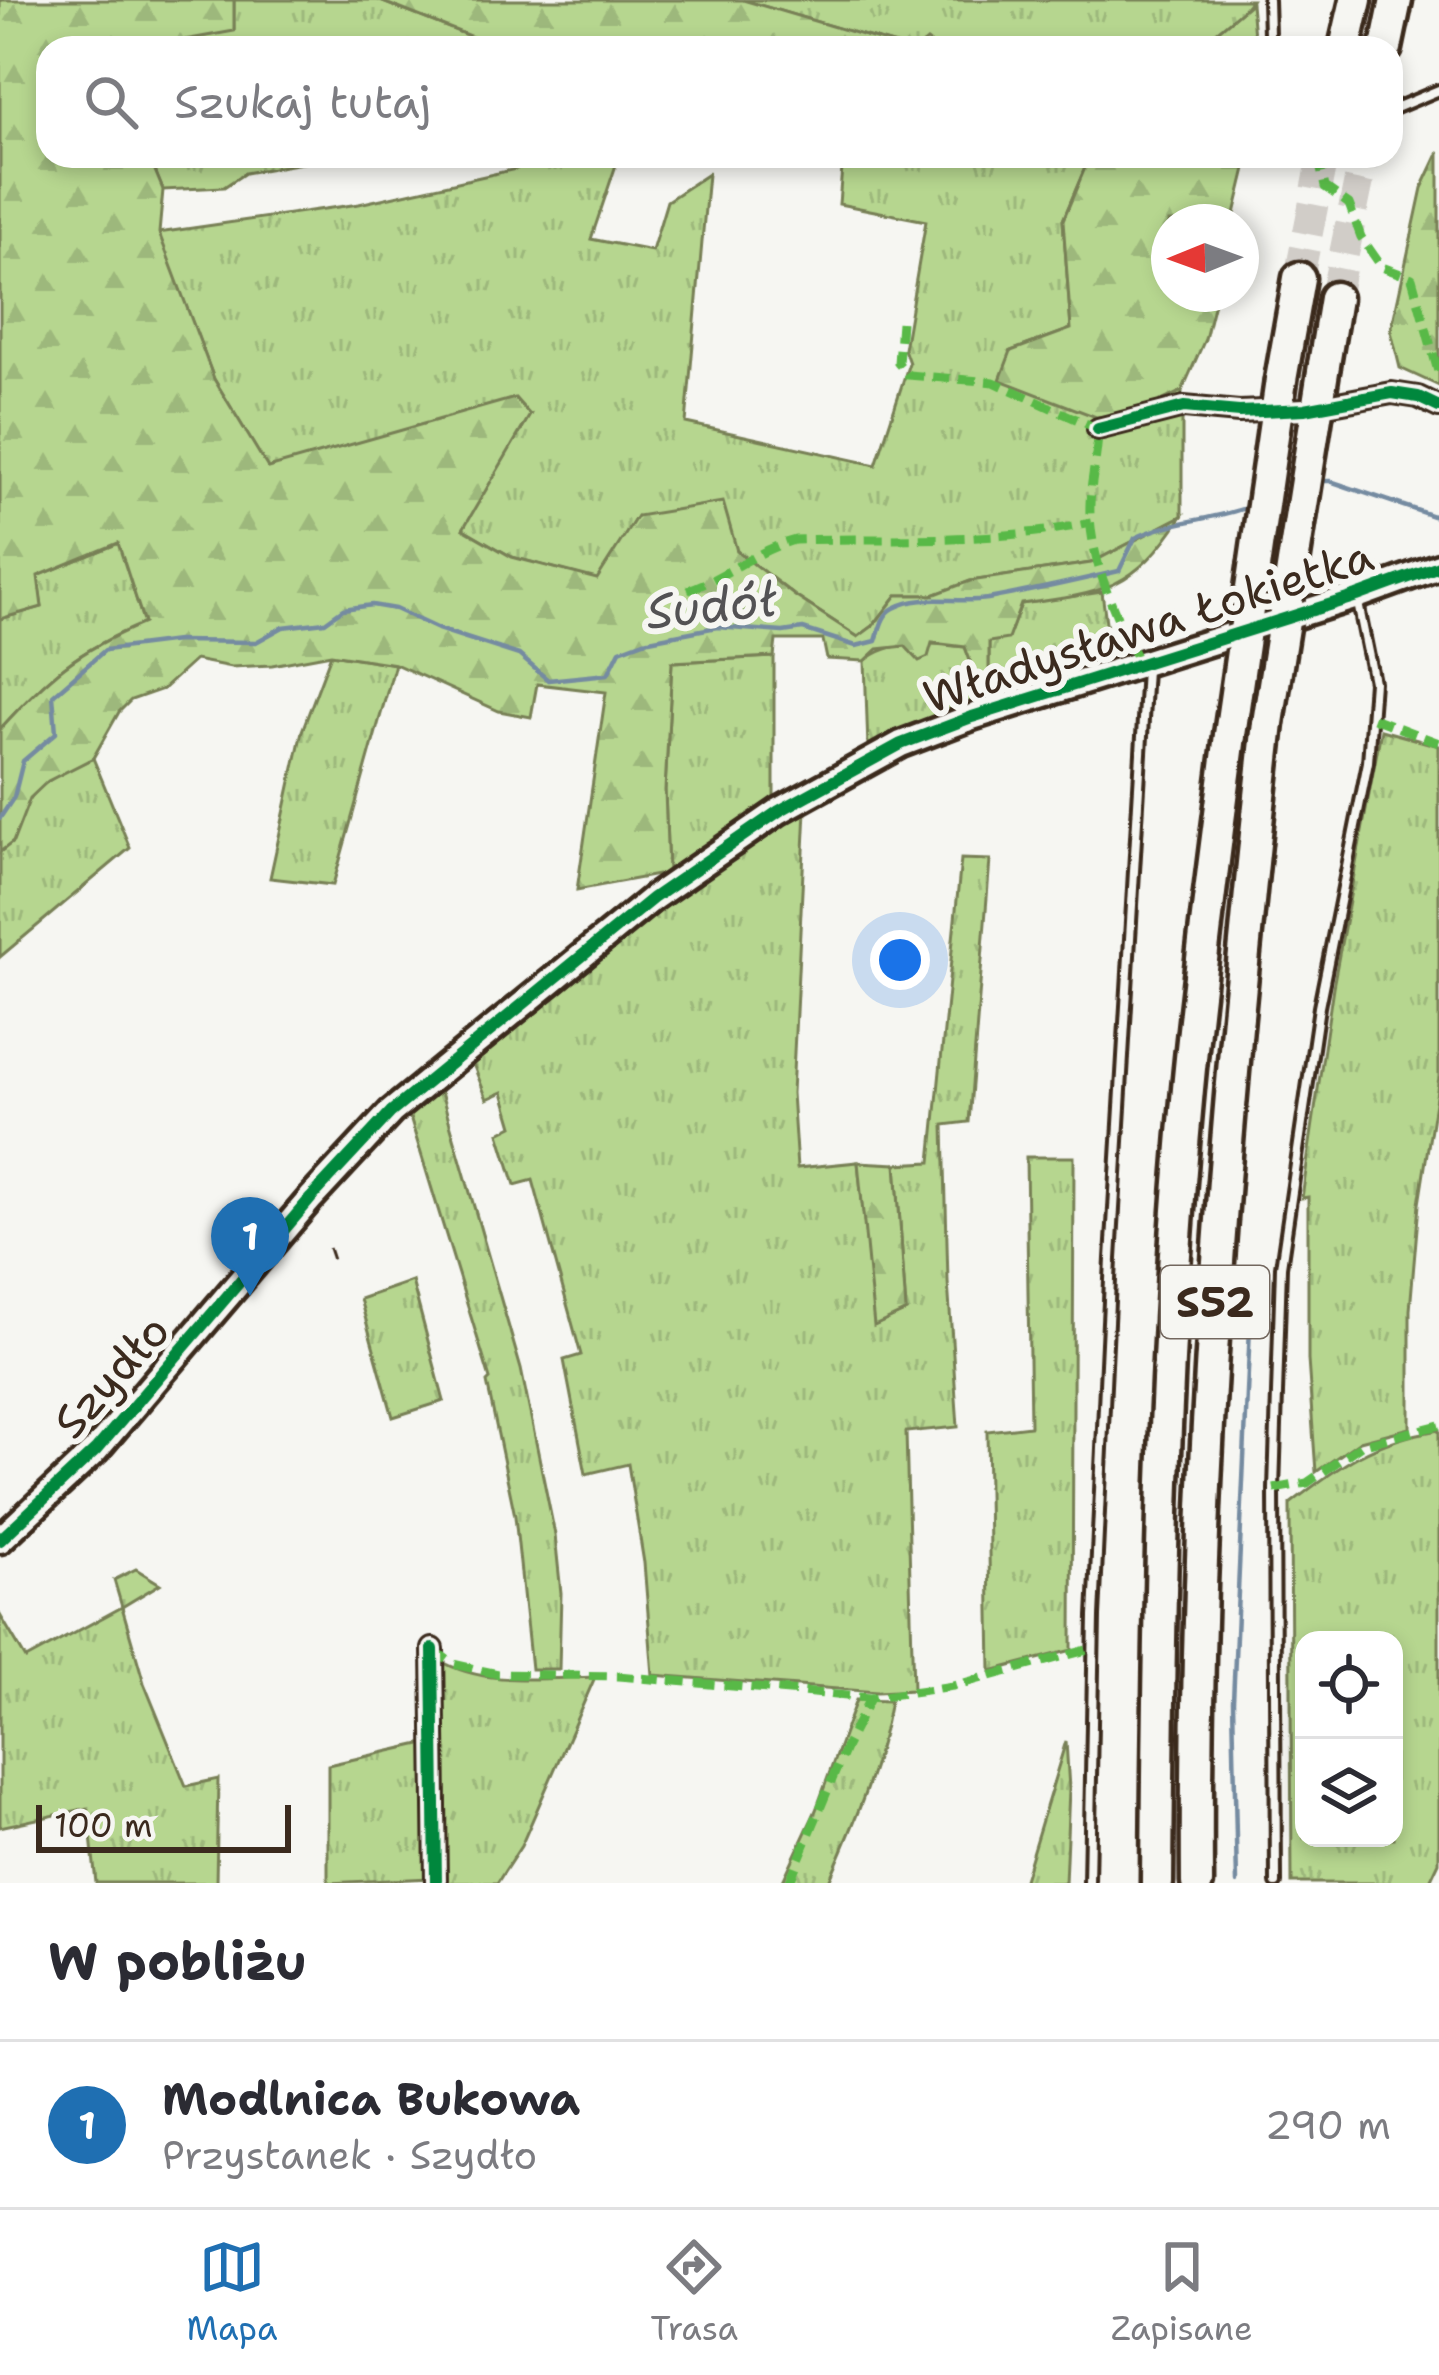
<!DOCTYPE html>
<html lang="pl">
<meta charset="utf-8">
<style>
:root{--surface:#fff;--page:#f2f2f3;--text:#2b2b33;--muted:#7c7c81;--line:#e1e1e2;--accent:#1f6fb2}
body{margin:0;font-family:"Shantell Sans",sans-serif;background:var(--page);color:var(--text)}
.controls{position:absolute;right:36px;bottom:36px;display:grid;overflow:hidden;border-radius:24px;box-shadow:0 6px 18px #0003}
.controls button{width:108px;height:108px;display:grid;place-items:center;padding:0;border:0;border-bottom:3px solid var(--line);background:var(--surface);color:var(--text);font:60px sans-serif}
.compass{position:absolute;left:1151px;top:204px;width:108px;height:108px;border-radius:50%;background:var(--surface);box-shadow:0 6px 18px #0003;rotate:269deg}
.scale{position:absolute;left:36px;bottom:30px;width:255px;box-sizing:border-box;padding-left:12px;border:6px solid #3b2a1e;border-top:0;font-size:33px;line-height:42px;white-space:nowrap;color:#3b2a1e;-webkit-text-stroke:9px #f6f6f2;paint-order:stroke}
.you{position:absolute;left:900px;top:960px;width:42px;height:42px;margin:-30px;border:9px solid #fff;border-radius:50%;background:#1a73e8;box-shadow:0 0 0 18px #1a73e833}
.badge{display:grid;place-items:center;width:78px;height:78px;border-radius:50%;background:var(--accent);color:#fff;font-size:39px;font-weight:700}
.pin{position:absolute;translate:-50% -99px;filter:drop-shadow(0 3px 6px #0008)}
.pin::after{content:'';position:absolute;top:63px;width:42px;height:36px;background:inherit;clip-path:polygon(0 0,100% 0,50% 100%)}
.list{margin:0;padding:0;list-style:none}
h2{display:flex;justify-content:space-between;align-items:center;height:156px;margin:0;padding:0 48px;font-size:51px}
h2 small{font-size:39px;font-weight:400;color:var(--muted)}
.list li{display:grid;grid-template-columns:78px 1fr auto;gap:36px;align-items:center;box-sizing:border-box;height:168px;padding:0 48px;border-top:3px solid var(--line)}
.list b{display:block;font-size:45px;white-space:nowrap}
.list p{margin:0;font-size:39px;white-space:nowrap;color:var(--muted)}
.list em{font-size:39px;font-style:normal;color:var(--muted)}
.icon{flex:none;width:66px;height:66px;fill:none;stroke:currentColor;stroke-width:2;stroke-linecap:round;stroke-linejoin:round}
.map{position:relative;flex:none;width:1439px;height:1883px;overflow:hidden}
.search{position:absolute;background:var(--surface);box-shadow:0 6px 18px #0003;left:36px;right:36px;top:36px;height:132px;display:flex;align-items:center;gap:30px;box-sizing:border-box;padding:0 42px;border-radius:36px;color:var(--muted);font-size:45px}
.sheet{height:324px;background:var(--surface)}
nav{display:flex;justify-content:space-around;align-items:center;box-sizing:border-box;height:168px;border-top:3px solid var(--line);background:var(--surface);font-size:33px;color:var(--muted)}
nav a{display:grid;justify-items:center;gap:6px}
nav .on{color:var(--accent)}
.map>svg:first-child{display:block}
</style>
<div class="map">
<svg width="1439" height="1883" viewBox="0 0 1439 1883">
<defs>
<pattern id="grass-tufts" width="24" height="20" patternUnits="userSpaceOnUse" patternTransform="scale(3)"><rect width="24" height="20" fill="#b6d68f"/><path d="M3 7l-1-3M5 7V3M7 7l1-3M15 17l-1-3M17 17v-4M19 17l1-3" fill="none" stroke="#9db87b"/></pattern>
<pattern id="forest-firs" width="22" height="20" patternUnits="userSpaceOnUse" patternTransform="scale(3)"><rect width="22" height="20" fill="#b6d68f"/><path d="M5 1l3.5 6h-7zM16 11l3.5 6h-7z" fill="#9db87b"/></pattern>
</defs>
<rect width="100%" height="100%" fill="#f6f6f2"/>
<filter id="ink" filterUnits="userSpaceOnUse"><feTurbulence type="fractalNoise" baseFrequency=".00833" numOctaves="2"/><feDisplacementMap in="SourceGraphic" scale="24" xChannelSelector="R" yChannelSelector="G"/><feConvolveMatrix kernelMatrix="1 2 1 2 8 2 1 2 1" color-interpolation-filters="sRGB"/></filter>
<g filter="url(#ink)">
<g fill="url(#grass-tufts)" stroke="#788056" stroke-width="3" fill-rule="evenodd">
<path d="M 234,0 L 378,0 L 500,48 L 178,48 L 185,40 L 234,30 Z"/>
<path d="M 743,0 L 1251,0 L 1232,23 L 1197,48 L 936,48 L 927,41 L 919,48 L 906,48 Z"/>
<path d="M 149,156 L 342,156 L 245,173 L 224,187 L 163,190 Z"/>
<path d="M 509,156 L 619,156 L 591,239 L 652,251 L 667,201 L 708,174 L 686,423 L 876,465 L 909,363 L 904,349 L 926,221 L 839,204 L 843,156 L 1090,156 L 1063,220 L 1071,329 L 1011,351 L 1136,413 L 1182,391 L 1182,516 L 1091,563 L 971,581 L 933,595 L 897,595 L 873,626 L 858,637 L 795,596 L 737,551 L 637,516 L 598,580 L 512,557 L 462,528 L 530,415 L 268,469 L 214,379 L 158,233 L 359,204 L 516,169 Z"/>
<path d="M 119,543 L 144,624 C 76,651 49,675 0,729 L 0,619 L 42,607 L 37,576 Z"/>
<path d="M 1102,592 L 1111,660 L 868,749 L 865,661 C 891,638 932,643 965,647 L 979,682 L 989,677 L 989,641 L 1008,638 L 1021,604 Z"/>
<path d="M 331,654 L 395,664 L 333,885 L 270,878 L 302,731 Z"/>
<path d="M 774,657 L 774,801 L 668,873 L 665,790 L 672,662 Z"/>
<path d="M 1381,730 L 1439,746 L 1439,1077 L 1419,1204 L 1410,1310 L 1410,1428 L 1360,1441 L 1316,1472 L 1308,1360 L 1308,1197 L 1302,1198 L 1333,987 Z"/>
<path d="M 93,758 L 130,848 L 0,957 L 0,852 C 18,838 17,820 28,802 C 41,779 71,769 93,758 Z"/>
<path d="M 806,810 L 792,1093 L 797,1168 L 858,1162 L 875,1325 L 906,1311 L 896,1164 L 931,1162 L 961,859 L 990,860 L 969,1122 L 944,1125 L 948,1282 L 958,1427 L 906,1432 L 913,1690 L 877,1692 L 653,1675 L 644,1563 L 628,1464 L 586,1474 L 564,1360 L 581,1355 L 533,1180 L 515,1185 L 499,1133 L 513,1126 L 503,1092 L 487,1099 L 473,1064 L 678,897 Z"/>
<path d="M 440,1089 L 521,1369 L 555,1535 L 561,1593 L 559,1669 L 531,1669 L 515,1516 L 487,1382 L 490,1379 L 408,1111 Z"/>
<path d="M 1026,1157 L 1074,1157 L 1072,1650 L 991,1671 L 987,1431 L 1030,1426 Z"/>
<path d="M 412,1281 L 444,1401 L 393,1417 L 360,1299 Z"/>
<path d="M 1439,1430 L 1439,1862 L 1429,1883 L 1292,1883 L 1290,1504 C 1341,1464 1374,1440 1439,1430 ZM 1394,1640 L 1394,1838 L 1304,1838 L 1304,1640 Z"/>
<path d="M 136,1569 L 160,1584 L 122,1607 L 144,1683 L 186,1786 L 218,1779 L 216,1883 L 96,1883 L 88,1808 L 0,1827 L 0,1615 L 26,1659 L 122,1607 L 114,1580 Z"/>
<path d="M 439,1660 C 484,1687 545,1678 595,1677 L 521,1846 L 497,1883 L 443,1883 Z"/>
<path d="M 856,1700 L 890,1701 C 879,1764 854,1825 828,1883 L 782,1883 L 816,1810 Z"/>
<path d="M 1066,1741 L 1069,1789 L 1065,1883 L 1023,1883 Z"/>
<path d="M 430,1742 L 430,1878 L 328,1883 L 328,1765 Z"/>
</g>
<g fill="url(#forest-firs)" stroke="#788056" stroke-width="3">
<path d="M 0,0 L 234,0 L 234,31 L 185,40 L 178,48 L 48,48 L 48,156 L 149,156 L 163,190 L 159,233 L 214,379 L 268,468 L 515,398 L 530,415 L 463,529 L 512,557 L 597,579 L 637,516 L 723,502 L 737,551 L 795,596 L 858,637 L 873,626 L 897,595 L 933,595 L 970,581 L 1091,563 L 1182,516 C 1135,589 1103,594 1021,604 L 1008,639 L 989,642 L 989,677 L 978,682 L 965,647 L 932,643 L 928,657 L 919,661 L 905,646 L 878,649 L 865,661 L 827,659 L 823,640 L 776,640 L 774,657 L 672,662 L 665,790 L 668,873 L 577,890 L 606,692 L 537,684 L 531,717 L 499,711 L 395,664 L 331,654 L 272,665 L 231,667 L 195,660 L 163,689 L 131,700 L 119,712 L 93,758 L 48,781 L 30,798 L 13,842 L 0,852 L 0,729 C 49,675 77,651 144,623 L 118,543 L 38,576 L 42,607 L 0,619 Z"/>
<path d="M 378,0 L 743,0 L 906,48 L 500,48 Z"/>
<path d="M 1251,3 L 1255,48 L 1197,48 Z"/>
<path d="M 1439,152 L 1439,386 L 1400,368 L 1391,331 L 1422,188 Z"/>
<path d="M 1090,156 L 1249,156 L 1233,222 L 1169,222 L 1169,294 L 1216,294 L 1205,339 L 1182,391 L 1136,413 L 1096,417 L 1000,380 L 1011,351 L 1071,329 L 1063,220 Z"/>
<path d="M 858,1162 L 896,1164 L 906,1311 L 874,1326 Z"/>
</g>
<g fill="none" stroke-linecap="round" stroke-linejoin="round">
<g stroke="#758ba1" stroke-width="4.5">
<path d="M 1319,481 L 1330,481 L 1439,518"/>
<path d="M 0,818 L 14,797 L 23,761 L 56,733 L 53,695 L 105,650 L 177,641 L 256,642 L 283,627 L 325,622 L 343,609 L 372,605 L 395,609 L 438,629 L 519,655 L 548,680 L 608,674 L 620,650 L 644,641 L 717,627 L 783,632 L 803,629 L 856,646 L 876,641 C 880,629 882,614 894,608 C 923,593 956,604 988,599 C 1032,591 1076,581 1119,571 L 1135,538 C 1172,520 1210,521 1248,507"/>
<path d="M 313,1178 L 334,1154"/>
<path d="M 1237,1883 L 1233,1701 L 1250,1327"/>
</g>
<g stroke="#d1cdc8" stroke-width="30" stroke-dasharray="30 15" stroke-linecap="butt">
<path d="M 1299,278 L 1323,156"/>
<path d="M 1335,298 L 1364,156"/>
</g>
<g stroke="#3b2a1e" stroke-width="16">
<g id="lane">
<path d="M 1268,0 L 1269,34 L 1274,48"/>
<path d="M 1391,110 L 1439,90"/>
<path d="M 1089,1883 L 1094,1617 L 1111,1259 L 1146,669"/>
<path d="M 1276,1883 L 1274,1489 L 1281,1267 L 1319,1007 L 1368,762 L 1374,682 L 1357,598"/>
</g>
</g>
<g stroke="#3b2a1e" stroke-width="26">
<g id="street">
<path d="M 1098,429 L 1184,407 L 1239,412 L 1305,409 L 1392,393 L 1418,397 L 1439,407"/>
<path d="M 433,1649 L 436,1883"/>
</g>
</g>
<g stroke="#3b2a1e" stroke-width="33">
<path id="secondary" d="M 0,1540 L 96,1450 L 311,1198 L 391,1112 L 653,898 L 779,811 L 901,744 L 972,717 L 1357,596 L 1439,566"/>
</g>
<g stroke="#3b2a1e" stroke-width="39">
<g id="highway">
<path d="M 1345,48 L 1356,0"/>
<path d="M 1386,48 L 1396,0"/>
<path d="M 1324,365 L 1335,298"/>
<path d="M 1281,380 L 1299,278"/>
<path d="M 1157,1883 C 1159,1618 1163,1353 1188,1089 C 1199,971 1215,853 1230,735"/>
<path d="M 1197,1883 C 1194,1495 1225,1108 1268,723"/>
</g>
</g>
<path stroke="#3b2a1e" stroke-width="3" stroke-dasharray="12 9" stroke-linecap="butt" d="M 329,1248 L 335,1266"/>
<use href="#lane" stroke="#f6f6f2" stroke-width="8"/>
<use href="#street" stroke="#f6f6f2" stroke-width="16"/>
<use href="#secondary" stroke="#f6f6f2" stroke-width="24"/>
<use href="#highway" stroke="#f6f6f2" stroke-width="30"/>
<g stroke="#3b2a1e" stroke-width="39" stroke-linecap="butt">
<g id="highway-bridge">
<path d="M 1268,723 L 1324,365"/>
<path d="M 1230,735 L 1281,380"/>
</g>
</g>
<use href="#highway-bridge" stroke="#f6f6f2" stroke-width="30"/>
<g stroke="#58b947" stroke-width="9" stroke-dasharray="18 9" stroke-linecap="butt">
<path d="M 1318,156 L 1325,187 L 1349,204 L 1361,237 L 1382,267 L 1412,278 L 1439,375"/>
<path d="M 901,322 L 898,363 L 908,375 L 994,382 L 1098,429 C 1098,454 1091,478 1090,504 C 1088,556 1116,619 1140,664"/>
<path d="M 688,590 C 726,577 757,550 795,540 C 897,537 991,544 1091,523"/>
<path d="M 1373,718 L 1439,743"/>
<path d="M 1274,1489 L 1307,1483 L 1361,1445 L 1439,1425"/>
<path d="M 433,1649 L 453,1664 L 498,1674 L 618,1676 L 870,1698 L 953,1686 L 1094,1648"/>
<path d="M 789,1883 L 846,1746 L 870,1698"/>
</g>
<g stroke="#f6f6f2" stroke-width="20">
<g id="cycleway">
<path d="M 1098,429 L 1184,407 L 1239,412 L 1305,409 L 1392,393 L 1418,397 L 1439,407"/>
<path d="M 0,1540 L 96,1450 L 311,1198 L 391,1112 L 653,898 L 779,811 L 901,744 L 972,717 L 1357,596 L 1439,566"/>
<path d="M 433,1649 L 436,1883"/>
</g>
</g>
<use href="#cycleway" stroke="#00873e" stroke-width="12"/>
</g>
</g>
<g text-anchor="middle" stroke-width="12" stroke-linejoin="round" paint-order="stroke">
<rect fill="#f6f6f2" stroke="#73675e" stroke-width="3" x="1161" y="1266" width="108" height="72" rx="9"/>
<g font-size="42" font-weight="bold" fill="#3b2a1e">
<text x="1215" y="1317">S52</text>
</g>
<g font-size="45" fill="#3b2a1e" stroke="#f6f6f2">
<text transform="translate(1148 626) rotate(-18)" y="16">Władysława Łokietka</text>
<text transform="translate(111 1376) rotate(-48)" y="16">Szydło</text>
</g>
<g font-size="48" font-style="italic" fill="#535254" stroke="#f6f6f2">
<text transform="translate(711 605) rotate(-6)" y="17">Sudół</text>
</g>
</g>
</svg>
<div class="controls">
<button><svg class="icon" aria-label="locate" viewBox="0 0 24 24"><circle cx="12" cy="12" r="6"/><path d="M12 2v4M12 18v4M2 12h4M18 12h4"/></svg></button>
<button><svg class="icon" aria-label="layers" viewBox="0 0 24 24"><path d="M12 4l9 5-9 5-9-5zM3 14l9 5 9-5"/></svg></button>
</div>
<svg class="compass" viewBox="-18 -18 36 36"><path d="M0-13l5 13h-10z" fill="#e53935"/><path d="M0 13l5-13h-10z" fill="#7c7c81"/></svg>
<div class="scale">100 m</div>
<div class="you"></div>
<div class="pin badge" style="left:250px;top:1296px">1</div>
<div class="search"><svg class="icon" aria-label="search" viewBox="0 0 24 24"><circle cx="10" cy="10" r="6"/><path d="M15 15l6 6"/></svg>Szukaj tutaj</div>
</div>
<section class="sheet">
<h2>W pobliżu<small></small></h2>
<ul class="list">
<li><span class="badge">1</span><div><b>Modlnica Bukowa</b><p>Przystanek · Szydło</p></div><em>290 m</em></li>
</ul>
</section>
<nav>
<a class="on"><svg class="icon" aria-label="map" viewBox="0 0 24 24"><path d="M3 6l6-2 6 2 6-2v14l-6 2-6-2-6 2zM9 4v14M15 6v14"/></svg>Mapa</a>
<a><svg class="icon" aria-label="directions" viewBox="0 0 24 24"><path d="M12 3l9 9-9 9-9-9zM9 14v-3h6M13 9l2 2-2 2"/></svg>Trasa</a>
<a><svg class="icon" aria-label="saved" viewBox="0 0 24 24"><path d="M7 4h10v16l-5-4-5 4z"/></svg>Zapisane</a>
</nav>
